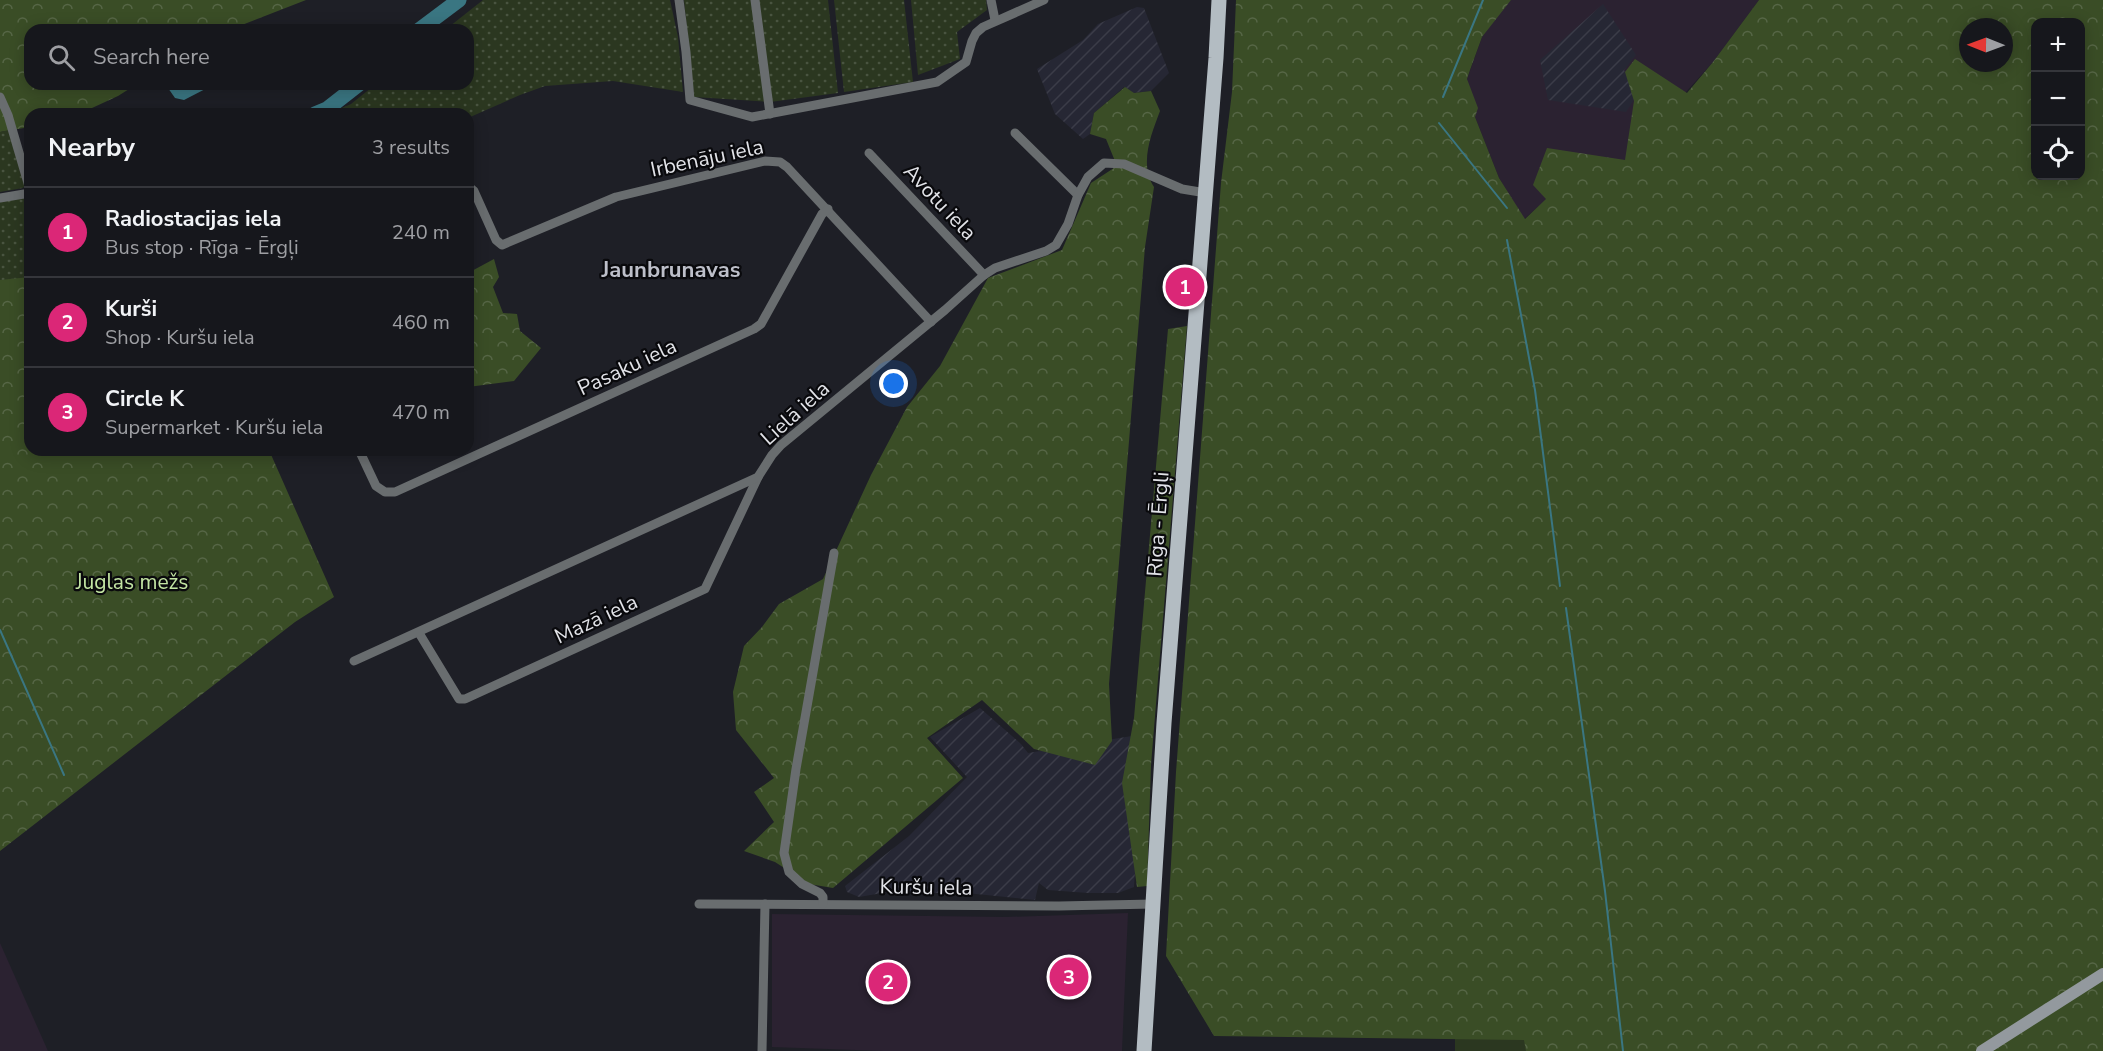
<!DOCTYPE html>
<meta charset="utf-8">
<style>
:root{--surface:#16171c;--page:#1f2025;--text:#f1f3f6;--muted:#9e9fa3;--line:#35363b;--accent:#db2777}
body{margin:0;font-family:"Nunito Sans",sans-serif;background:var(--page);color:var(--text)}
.controls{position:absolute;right:18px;top:18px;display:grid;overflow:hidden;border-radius:12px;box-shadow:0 3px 15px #0003}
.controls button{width:54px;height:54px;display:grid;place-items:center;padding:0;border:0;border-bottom:2px solid var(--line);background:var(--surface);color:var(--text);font:30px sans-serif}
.compass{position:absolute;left:1959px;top:18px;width:54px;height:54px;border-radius:50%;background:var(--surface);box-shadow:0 3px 15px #0003;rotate:271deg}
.you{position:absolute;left:894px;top:384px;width:21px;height:21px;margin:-15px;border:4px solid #fff;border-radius:50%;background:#1a73e8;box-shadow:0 0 0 9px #1a73e833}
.badge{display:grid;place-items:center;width:39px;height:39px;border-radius:50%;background:var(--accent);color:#fff;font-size:20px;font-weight:700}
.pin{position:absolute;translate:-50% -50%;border:3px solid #fff;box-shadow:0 2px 6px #0006}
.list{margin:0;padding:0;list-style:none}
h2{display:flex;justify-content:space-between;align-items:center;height:78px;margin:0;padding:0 24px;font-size:26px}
h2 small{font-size:20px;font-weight:400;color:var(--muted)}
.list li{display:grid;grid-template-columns:39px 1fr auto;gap:18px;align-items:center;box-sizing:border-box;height:90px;padding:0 24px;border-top:2px solid var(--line)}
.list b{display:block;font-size:22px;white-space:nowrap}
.list p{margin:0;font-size:20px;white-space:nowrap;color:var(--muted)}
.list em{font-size:20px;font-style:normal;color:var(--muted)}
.icon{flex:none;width:33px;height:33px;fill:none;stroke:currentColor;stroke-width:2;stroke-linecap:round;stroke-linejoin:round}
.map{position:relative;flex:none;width:2103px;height:1051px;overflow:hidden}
.search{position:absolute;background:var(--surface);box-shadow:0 3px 15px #0003;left:24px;top:24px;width:450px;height:66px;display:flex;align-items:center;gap:15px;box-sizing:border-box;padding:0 21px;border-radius:18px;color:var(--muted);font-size:22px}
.panel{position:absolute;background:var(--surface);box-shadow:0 3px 15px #0003;left:24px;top:108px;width:450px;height:348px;border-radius:18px}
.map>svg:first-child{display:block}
</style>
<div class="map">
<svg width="2103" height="1051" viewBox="0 0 2103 1051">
<defs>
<pattern id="industrial-furrows" width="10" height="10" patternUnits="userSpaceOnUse" patternTransform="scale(1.5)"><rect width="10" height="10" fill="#262734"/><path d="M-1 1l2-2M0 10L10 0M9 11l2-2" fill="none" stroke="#3b3c48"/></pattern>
<pattern id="forest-crowns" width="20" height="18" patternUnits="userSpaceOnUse" patternTransform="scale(1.5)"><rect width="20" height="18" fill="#3a4d26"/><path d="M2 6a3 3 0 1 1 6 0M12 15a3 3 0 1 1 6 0" fill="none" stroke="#566646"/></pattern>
<pattern id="park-dots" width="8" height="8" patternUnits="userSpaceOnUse" patternTransform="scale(1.5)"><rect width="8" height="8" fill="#2b3720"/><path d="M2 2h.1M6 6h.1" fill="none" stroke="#495440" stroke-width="1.8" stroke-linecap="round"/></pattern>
</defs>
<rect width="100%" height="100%" fill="#1e1f26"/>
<g fill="#2b2231">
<path d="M 1511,0 L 1759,0 L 1713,62 L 1625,160 L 1547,199 L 1524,219 L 1499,178 L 1475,117 L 1467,79 L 1482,37 L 1504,6 Z"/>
<path d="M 1128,913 L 1122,1051 L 883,1051 L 772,1047 L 772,914 L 1005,917 Z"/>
<path d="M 0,943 L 48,1051 L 0,1051 Z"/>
</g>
<g fill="url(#industrial-furrows)">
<path d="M 1603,4 L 1636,55 L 1624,70 L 1635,98 L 1626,112 L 1548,100 L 1540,60 Z"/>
<path d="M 1137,7 L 1144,8 L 1169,73 L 1151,91 L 1133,93 L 1124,87 L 1094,113 L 1090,134 L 1083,139 L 1055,114 L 1037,69 L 1083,40 L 1098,24 Z"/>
<path d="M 980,708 L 1021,744 L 1028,753 L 1144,734 L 1134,887 L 1118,893 L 1088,893 L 1048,890 L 1039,883 L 1035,900 L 957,892 L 950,886 L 944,886 L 941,893 L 882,893 L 859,897 L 847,892 L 845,886 L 909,836 L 967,777 L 930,737 Z"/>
</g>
<path fill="#2b3720" d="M 1600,1035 L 1603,1051 L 1455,1051 L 1455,1036 Z"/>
<g fill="url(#forest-crowns)" fill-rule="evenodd">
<path d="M 0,0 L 306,0 L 229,30 L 30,30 L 30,84 L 137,84 L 118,96 L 79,114 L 30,114 L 30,127 L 0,132 Z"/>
<path d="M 1236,0 L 1511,0 L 1482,37 L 1470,70 L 1467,79 L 1478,108 L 1475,117 L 1499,178 L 1525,219 L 1546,199 L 1533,185 L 1547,148 L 1625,160 L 1634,101 L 1625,72 L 1635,59 L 1687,93 L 1713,62 L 1759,0 L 2103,0 L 2103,1051 L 1526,1051 L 1524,1040 L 1214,1036 L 1166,956 L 1176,772 L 1221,183 L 1232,92 ZM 2036,22 L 2080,22 L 2080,176 L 2036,176 ZM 1968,27 L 2004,27 L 2004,63 L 1968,63 Z"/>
<path d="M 1125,87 L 1134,93 L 1151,91 L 1160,111 C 1151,135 1139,164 1154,187 L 1145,247 L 1109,684 L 1112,741 L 1095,765 L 1034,749 L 982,700 L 927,738 L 963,778 L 833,888 L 809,884 L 775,862 L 744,851 L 774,822 L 754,792 L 774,778 L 736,730 L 733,692 L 744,646 L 762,627 L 779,604 L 823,579 L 871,475 L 907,407 L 940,366 L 988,278 L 1062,250 L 1091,183 L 1117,166 L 1106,139 L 1090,134 L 1094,113 Z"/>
<path d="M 494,259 L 499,277 L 493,287 L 503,313 L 517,314 L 520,331 L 541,348 L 514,381 L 468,387 L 468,273 Z"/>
<path d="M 30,264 L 30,450 L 269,450 L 334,597 L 295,622 L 0,851 L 0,277 Z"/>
<path d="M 1187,326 L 1151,765 L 1147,886 L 1137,887 L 1122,783 L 1134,718 L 1168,329 Z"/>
</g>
<g fill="url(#park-dots)">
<path d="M 483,0 L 670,0 L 678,37 L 683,92 L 613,81 L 545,86 L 520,95 L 468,118 L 468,114 L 328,114 L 351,104 L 376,84 L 468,84 L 468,30 L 445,30 Z"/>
<path d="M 684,0 L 828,0 L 838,93 L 770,102 L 694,97 Z"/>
<path d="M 834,0 L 904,0 L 913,82 L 844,92 Z"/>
<path d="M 911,0 L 986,0 L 987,10 L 957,32 L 960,59 L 918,75 Z"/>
<path d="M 9,130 L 25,185 L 23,188 L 0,192 L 0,132 Z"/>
<path d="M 25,198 L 27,206 L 30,206 L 30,277 L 0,280 L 0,202 Z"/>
</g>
<path fill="#3a7682" d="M 172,84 L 215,84 L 184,100 L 175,98 L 168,88 Z"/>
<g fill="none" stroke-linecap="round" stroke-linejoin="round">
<g stroke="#3a7682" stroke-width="2">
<path d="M 1443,97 L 1483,0"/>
<path d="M 1439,123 L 1507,208"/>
<path d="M 1507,240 L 1535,390 L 1560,586"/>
<path d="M 1566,608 L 1605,891 L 1623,1051"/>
<path d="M 0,630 L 64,775"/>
</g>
<g stroke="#3a7682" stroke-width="15">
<path d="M 419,30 L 459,0"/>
<path d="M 315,114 L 327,109 L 359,84"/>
</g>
<g stroke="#696d6f" stroke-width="9">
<path d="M 679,0 L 686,52 L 690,100 L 752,117 L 937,82 L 966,62 L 972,41 L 976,33 L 983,27 L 1044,0"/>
<path d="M 755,0 L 770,114"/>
<path d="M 991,0 L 995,20"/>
<path d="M 0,97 L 8,115 L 30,190"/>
<path d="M 1015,133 L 1078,195"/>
<path d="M 869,153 L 984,275"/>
<path d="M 468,186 L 474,191 L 496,240 L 502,245 L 616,197 L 765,161 L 780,162 L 787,167 L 931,322"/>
<path d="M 0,198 L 30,193"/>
<path d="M 359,450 L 376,486 L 385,492 L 395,492 L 754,329 L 761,324 L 822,214 L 828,209"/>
<path d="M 419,633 L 459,699 L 465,699 L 705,589 L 758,477"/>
<path d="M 354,661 L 758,477 L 772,455 L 781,445 L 945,310 L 984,275 L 995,268 L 1046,251 L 1056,245 L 1068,224 L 1078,195 L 1088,177 L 1104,163 L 1124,164 L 1182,189 L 1206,193"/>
<path d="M 699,904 L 1059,906 L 1153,904"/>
<path d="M 823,904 L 823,897 L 820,893 L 802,884 L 789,872 L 784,853 L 796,769 L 834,553"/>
<path d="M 762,1051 L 765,904"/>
</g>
<path stroke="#93999e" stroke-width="12" d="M 1982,1051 L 2103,974"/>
<path stroke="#b3bcc2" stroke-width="15" d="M 1144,1051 L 1164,723 L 1216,58 L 1219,0"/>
</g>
<g text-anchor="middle" stroke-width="4.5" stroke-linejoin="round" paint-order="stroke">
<g font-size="21" fill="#e2e3e8" stroke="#09090c">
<text transform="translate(707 158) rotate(-12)" y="7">Irbenāju iela</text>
<text transform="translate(940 202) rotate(47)" y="7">Avotu iela</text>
<text transform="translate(627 367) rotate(-25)" y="7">Pasaku iela</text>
<text transform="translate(795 413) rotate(-42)" y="7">Lielā iela</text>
<text transform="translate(1158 524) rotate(-86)" y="7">Rīga - Ērgļi</text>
<text transform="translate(596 619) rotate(-25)" y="7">Mazā iela</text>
<text transform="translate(926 887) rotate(1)" y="7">Kuršu iela</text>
</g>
<g font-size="21" fill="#c3e5a3" stroke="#09090c">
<text x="132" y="589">Juglas mežs</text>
</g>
<g font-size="22" font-weight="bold" fill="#bdbfc9" stroke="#09090c">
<text x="671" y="277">Jaunbrunavas</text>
</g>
</g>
</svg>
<div class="controls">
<button>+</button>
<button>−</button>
<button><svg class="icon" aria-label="locate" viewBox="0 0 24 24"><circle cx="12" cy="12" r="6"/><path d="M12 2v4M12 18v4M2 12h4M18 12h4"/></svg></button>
</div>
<svg class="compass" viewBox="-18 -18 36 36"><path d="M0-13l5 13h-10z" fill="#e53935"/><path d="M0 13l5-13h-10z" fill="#9e9fa3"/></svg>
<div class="you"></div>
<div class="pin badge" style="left:1185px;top:287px">1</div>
<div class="pin badge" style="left:888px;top:982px">2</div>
<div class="pin badge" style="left:1069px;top:977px">3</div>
<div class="search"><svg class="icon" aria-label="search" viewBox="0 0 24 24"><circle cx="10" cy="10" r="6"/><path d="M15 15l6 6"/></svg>Search here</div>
<section class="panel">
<h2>Nearby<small>3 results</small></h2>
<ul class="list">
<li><span class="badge">1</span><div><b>Radiostacijas iela</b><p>Bus stop · Rīga - Ērgļi</p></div><em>240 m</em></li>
<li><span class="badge">2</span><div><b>Kurši</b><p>Shop · Kuršu iela</p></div><em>460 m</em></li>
<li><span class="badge">3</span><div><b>Circle K</b><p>Supermarket · Kuršu iela</p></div><em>470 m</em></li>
</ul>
</section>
</div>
